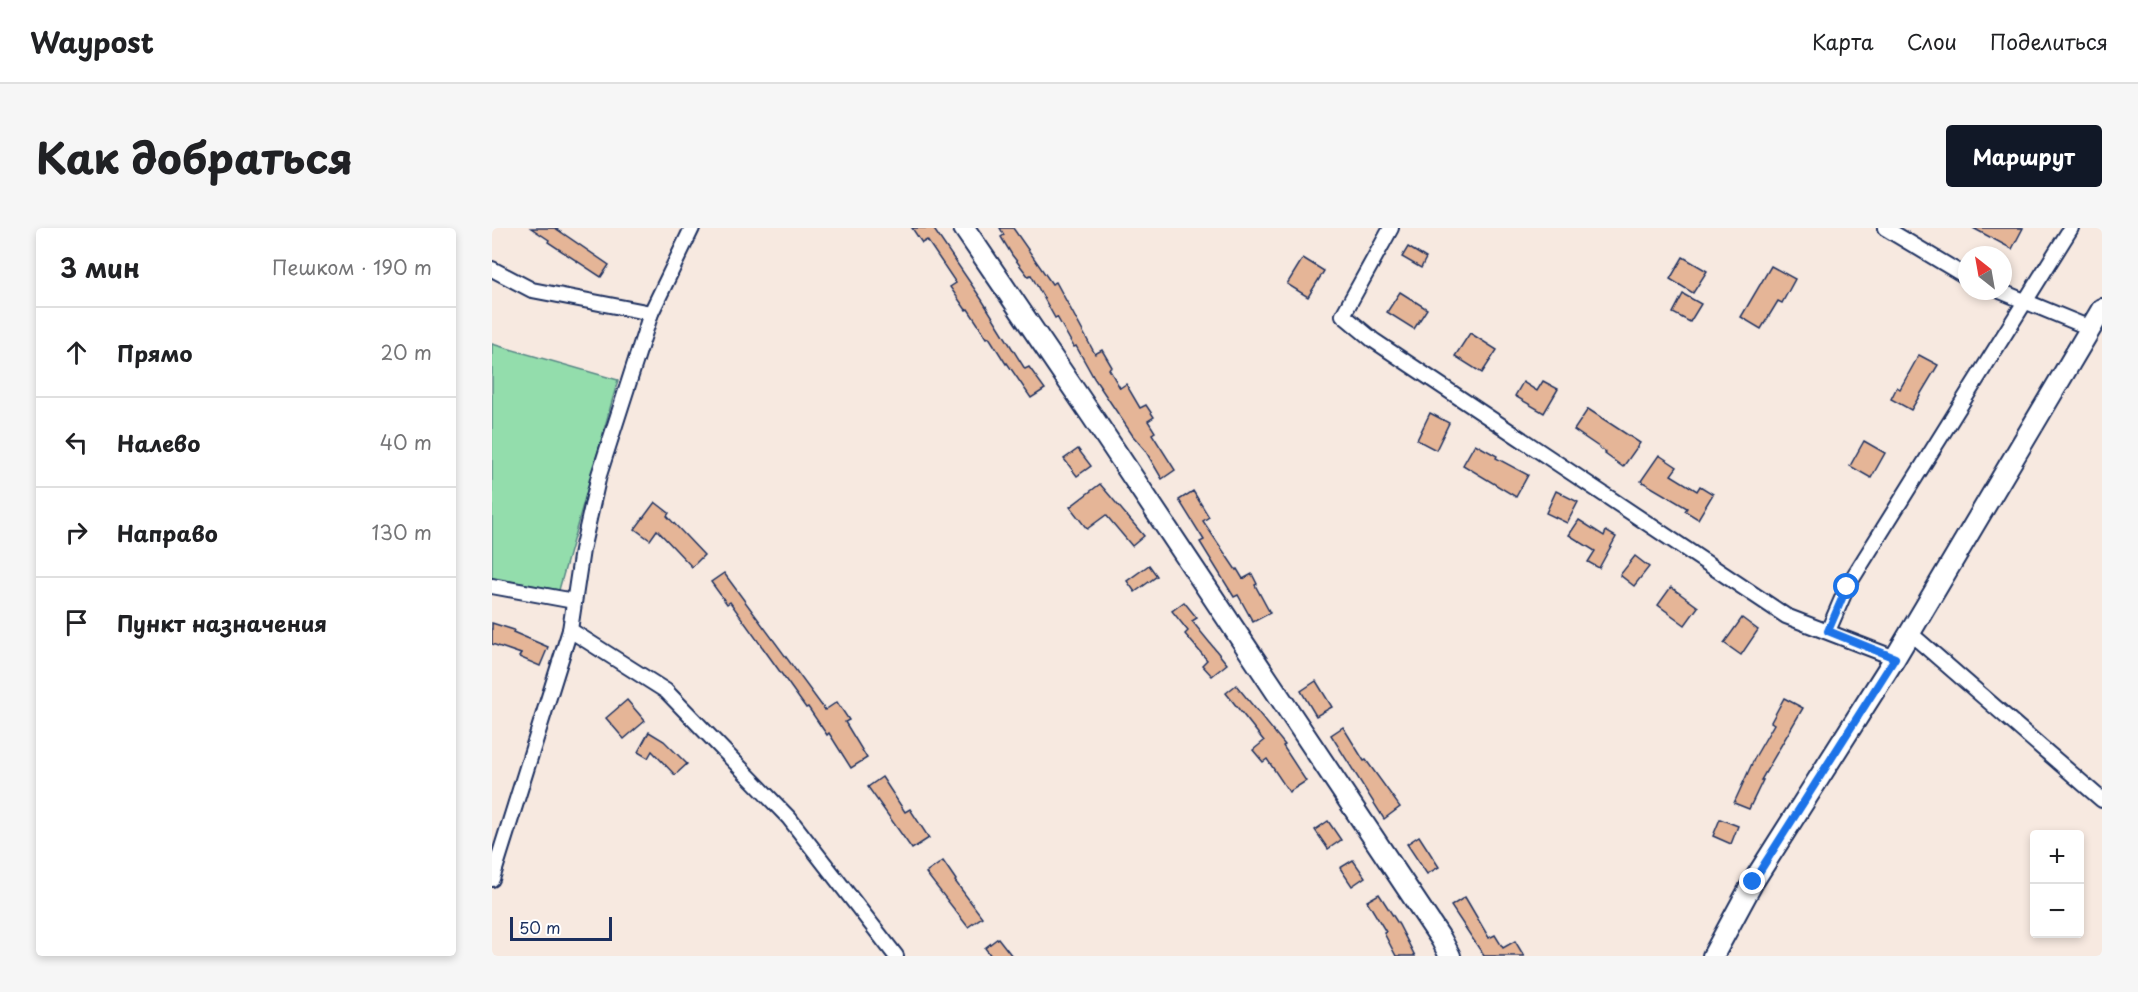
<!DOCTYPE html>
<html lang="ru">
<meta charset="utf-8">
<style>
:root{--surface:#fff;--page:#f6f6f6;--text:#202124;--muted:#757577;--line:#e0e0e0;--accent:#111827}
body{margin:0;font-family:"Playpen Sans",sans-serif;background:var(--page);color:var(--text)}
.controls{position:absolute;right:18px;bottom:18px;display:grid;overflow:hidden;border-radius:6px;box-shadow:0 3px 9px #0003}
.controls button{width:54px;height:54px;display:grid;place-items:center;padding:0;border:0;border-bottom:2px solid var(--line);background:var(--surface);color:var(--text);font:30px sans-serif}
.compass{position:absolute;left:1466px;top:18px;width:54px;height:54px;border-radius:50%;background:var(--surface);box-shadow:0 3px 9px #0003;rotate:329deg}
.scale{position:absolute;left:18px;bottom:15px;width:102px;box-sizing:border-box;padding-left:6px;border:3px solid #1b2f5e;border-top:0;font-size:16px;line-height:21px;white-space:nowrap;color:#1b2f5e;-webkit-text-stroke:4px #fff;paint-order:stroke}
.stop{position:absolute;width:18px;height:18px;margin:-14px;border:4px solid #1a73e8;border-radius:50%;background:#fff}
.stop.end{background:#1a73e8;border-color:#fff;box-shadow:0 2px 6px #0008}
.list{margin:0;padding:0;list-style:none}
h2{display:flex;justify-content:space-between;align-items:center;height:78px;margin:0;padding:0 24px;font-size:26px}
h2 small{font-size:20px;font-weight:400;color:var(--muted)}
.list li{display:grid;grid-template-columns:39px 1fr auto;gap:18px;align-items:center;box-sizing:border-box;height:90px;padding:0 24px;border-top:2px solid var(--line)}
.list b{display:block;font-size:22px;white-space:nowrap}
.list em{font-size:20px;font-style:normal;color:var(--muted)}
.icon{flex:none;width:33px;height:33px;fill:none;stroke:currentColor;stroke-width:2;stroke-linecap:round;stroke-linejoin:round}
.map{position:relative;flex:none;width:1610px;height:728px;overflow:hidden;border-radius:6px}
header{display:flex;align-items:center;gap:36px;box-sizing:border-box;height:84px;padding:0 30px;background:var(--surface);border-bottom:2px solid var(--line)}
header strong{font-size:28px}
nav{display:flex;gap:33px;margin-inline-start:auto;font-size:21px}
.intro{display:flex;align-items:center;justify-content:space-between;box-sizing:border-box;height:144px;padding:0 36px}
h1{margin:0;font-size:42px}
.button{padding:15px 27px;border-radius:6px;background:var(--accent);color:#fff;font-size:21px;font-weight:700}
main{display:flex;gap:36px;padding:0 36px}
aside{flex:1;background:var(--surface);border-radius:6px;box-shadow:0 3px 9px #0003}
.map>svg:first-child{display:block}
</style>
<header>
<strong>Waypost</strong>
<nav><a>Карта</a><a>Слои</a><a>Поделиться</a></nav>
</header>
<div class="intro"><h1>Как добраться</h1><a class="button">Маршрут</a></div>
<main>
<aside>
<h2>3 мин<small>Пешком · 190 m</small></h2>
<ul class="list">
<li><svg class="icon" aria-label="ahead" viewBox="0 0 24 24"><path d="M12 20V5M6 11l6-6 6 6"/></svg><div><b>Прямо</b></div><em>20 m</em></li>
<li><svg class="icon" aria-label="left" viewBox="0 0 24 24"><path d="M17 20v-9H6M10 6l-5 5 5 5"/></svg><div><b>Налево</b></div><em>40 m</em></li>
<li><svg class="icon" aria-label="right" viewBox="0 0 24 24"><path d="M7 20v-9h11M14 6l5 5-5 5"/></svg><div><b>Направо</b></div><em>130 m</em></li>
<li><svg class="icon" aria-label="arrive" viewBox="0 0 24 24"><path d="M6 21V4h12l-3 4 3 4H6"/></svg><div><b>Пункт назначения</b></div></li>
</ul>
</aside>
<div class="map">
<svg width="1610" height="728" viewBox="0 0 1610 728">
<rect width="100%" height="100%" fill="#f7e9e0"/>
<filter id="ink" filterUnits="userSpaceOnUse"><feTurbulence type="fractalNoise" baseFrequency=".0167" numOctaves="2"/><feDisplacementMap in="SourceGraphic" scale="12" xChannelSelector="R" yChannelSelector="G"/><feConvolveMatrix kernelMatrix="1 2 1 2 8 2 1 2 1" color-interpolation-filters="sRGB"/></filter>
<g filter="url(#ink)">
<path fill="#93ddac" stroke="#578685" stroke-width="1.5" d="M 0,116 L 126,152 L 67,362 L 0,350 Z"/>
<g fill="#e5b597" stroke="#1b2f5e" stroke-width="1.5">
<path d="M 39,0 L 63,0 L 117,37 L 109,49 L 56,14 L 57,12 Z"/>
<path d="M 420,0 L 441,0 L 490,72 L 533,141 L 537,139 L 553,161 L 539,170 L 515,135 L 514,136 L 497,109 L 495,110 L 476,81 L 474,82 L 458,59 L 464,55 L 435,12 L 430,15 Z"/>
<path d="M 508,0 L 521,0 L 560,56 L 564,54 L 603,126 L 610,122 L 620,139 L 617,141 L 628,160 L 634,156 L 648,180 L 654,177 L 662,189 L 656,193 L 663,204 L 660,206 L 683,242 L 670,251 L 653,222 L 641,208 L 602,150 L 584,118 L 582,119 L 565,89 L 563,90 L 539,47 L 536,48 L 520,27 L 509,9 L 512,7 Z"/>
<path d="M 1481,0 L 1531,0 L 1520,21 Z"/>
<path d="M 916,19 L 934,30 L 929,40 L 910,29 Z"/>
<path d="M 1191,29 L 1215,43 L 1201,65 L 1178,51 Z"/>
<path d="M 811,30 L 832,43 L 816,69 L 795,56 Z"/>
<path d="M 1279,38 L 1303,51 L 1290,75 L 1286,73 L 1269,101 L 1249,89 Z"/>
<path d="M 908,64 L 935,81 L 922,101 L 895,84 Z"/>
<path d="M 1191,66 L 1209,76 L 1198,94 L 1181,85 Z"/>
<path d="M 978,105 L 1005,122 L 990,145 L 963,128 Z"/>
<path d="M 1427,127 L 1446,137 L 1419,182 L 1399,171 L 1405,159 L 1408,161 Z"/>
<path d="M 1051,153 L 1066,161 L 1052,185 L 1023,168 L 1031,154 L 1045,163 Z"/>
<path d="M 1096,181 L 1148,215 L 1131,239 L 1113,226 L 1114,224 L 1082,202 Z"/>
<path d="M 938,185 L 957,195 L 944,222 L 925,212 Z"/>
<path d="M 1372,213 L 1393,225 L 1379,250 L 1358,238 Z"/>
<path d="M 983,216 L 1005,228 L 1004,230 L 1036,247 L 1024,269 L 971,237 Z"/>
<path d="M 586,221 L 599,238 L 585,248 L 572,231 Z"/>
<path d="M 1167,227 L 1185,239 L 1179,247 L 1205,263 L 1208,258 L 1221,266 L 1206,291 L 1193,283 L 1195,280 L 1149,253 Z"/>
<path d="M 608,256 L 652,308 L 640,318 L 614,287 L 595,301 L 578,279 Z"/>
<path d="M 701,263 L 717,289 L 711,293 L 744,342 L 745,341 L 751,351 L 760,346 L 765,356 L 763,357 L 778,385 L 761,394 L 746,367 L 742,369 L 708,314 L 712,312 L 687,272 Z"/>
<path d="M 1064,263 L 1086,274 L 1075,295 L 1054,285 Z"/>
<path d="M 163,274 L 177,285 L 175,288 L 212,327 L 200,339 L 165,302 L 158,312 L 143,301 Z"/>
<path d="M 1087,292 L 1112,308 L 1114,303 L 1124,309 L 1107,340 L 1096,334 L 1103,323 L 1077,307 Z"/>
<path d="M 1143,328 L 1157,339 L 1142,358 L 1128,347 Z"/>
<path d="M 657,337 L 665,348 L 643,364 L 635,353 Z"/>
<path d="M 232,345 L 333,482 L 345,474 L 357,492 L 353,494 L 375,530 L 359,540 L 337,505 L 335,507 L 316,479 L 314,480 L 238,374 L 235,376 L 219,354 Z"/>
<path d="M 1179,359 L 1206,379 L 1193,397 L 1166,377 Z"/>
<path d="M 692,374 L 705,390 L 700,393 L 735,436 L 720,448 L 710,437 L 715,432 L 693,406 L 696,403 L 680,383 Z"/>
<path d="M 1250,390 L 1266,402 L 1249,427 L 1232,415 Z"/>
<path d="M 0,395 L 22,402 L 21,404 L 56,419 L 48,438 L 27,429 L 29,426 L 0,416 Z"/>
<path d="M 824,453 L 840,479 L 824,488 L 809,463 Z"/>
<path d="M 744,457 L 793,517 L 791,518 L 814,553 L 797,564 L 775,531 L 771,534 L 761,522 L 772,513 L 734,465 Z"/>
<path d="M 1292,470 L 1311,480 L 1269,552 L 1271,552 L 1257,581 L 1242,575 L 1263,529 L 1282,496 L 1279,494 Z"/>
<path d="M 135,472 L 153,493 L 132,511 L 114,490 Z"/>
<path d="M 851,499 L 872,533 L 874,532 L 908,579 L 892,591 L 839,507 Z"/>
<path d="M 157,504 L 172,513 L 195,536 L 183,547 L 160,523 L 156,530 L 146,524 Z"/>
<path d="M 390,549 L 413,584 L 418,581 L 437,610 L 420,621 L 376,559 Z"/>
<path d="M 1228,591 L 1246,598 L 1239,616 L 1221,608 Z"/>
<path d="M 836,593 L 849,612 L 836,621 L 823,602 Z"/>
<path d="M 927,608 L 947,639 L 935,646 L 915,616 Z"/>
<path d="M 861,632 L 873,649 L 860,658 L 848,640 Z"/>
<path d="M 451,633 L 464,652 L 463,653 L 490,689 L 476,699 L 434,645 Z"/>
<path d="M 887,666 L 907,697 L 923,728 L 904,728 L 892,705 L 894,704 L 875,673 Z"/>
<path d="M 973,669 L 997,710 L 1003,707 L 1011,720 L 1023,713 L 1032,728 L 992,728 L 959,678 Z"/>
<path d="M 506,710 L 520,728 L 499,728 L 493,720 Z"/>
</g>
<g fill="none" stroke-linecap="round" stroke-linejoin="round">
<g stroke="#1b2f5e" stroke-width="18">
<g id="street">
<path d="M 899,0 L 851,87 L 881,112 L 1294,388 L 1403,430"/>
<path d="M 1393,0 L 1475,49"/>
<path d="M 0,41 L 40,62 L 159,85"/>
<path d="M 1508,63 L 1598,100"/>
<path d="M 0,358 L 82,373"/>
<path d="M 78,402 L 174,463 L 297,590 L 404,728"/>
<path d="M 1336,403 L 1355,359 L 1579,0"/>
<path d="M 1418,405 L 1610,572"/>
<path d="M 0,651 L 78,402 L 90,322 L 107,247 L 159,85 L 200,0"/>
</g>
</g>
<g stroke="#1b2f5e" stroke-width="24">
<g id="secondary">
<path d="M 472,0 L 600,188 L 949,711 L 958,728"/>
<path d="M 1221,728 L 1261,654 L 1403,430 L 1610,81"/>
</g>
</g>
<use href="#street" stroke="#fff" stroke-width="14"/>
<use href="#secondary" stroke="#fff" stroke-width="20"/>
</g>
</g>
<g fill="none" stroke-linecap="round" stroke-linejoin="round" filter="url(#ink)">
<path stroke="#1a73e8" stroke-width="8" d="M 1261,654 L 1403,430 L 1336,403 L 1355,359"/>
</g>
</svg>
<div class="controls">
<button>+</button>
<button>−</button>
</div>
<svg class="compass" viewBox="-18 -18 36 36"><path d="M0-13l5 13h-10z" fill="#e53935"/><path d="M0 13l5-13h-10z" fill="#757577"/></svg>
<div class="scale">50 m</div>
<div class="stop" style="left:1355px;top:359px"></div>
<div class="stop end" style="left:1261px;top:654px"></div>
</div>
</main>
